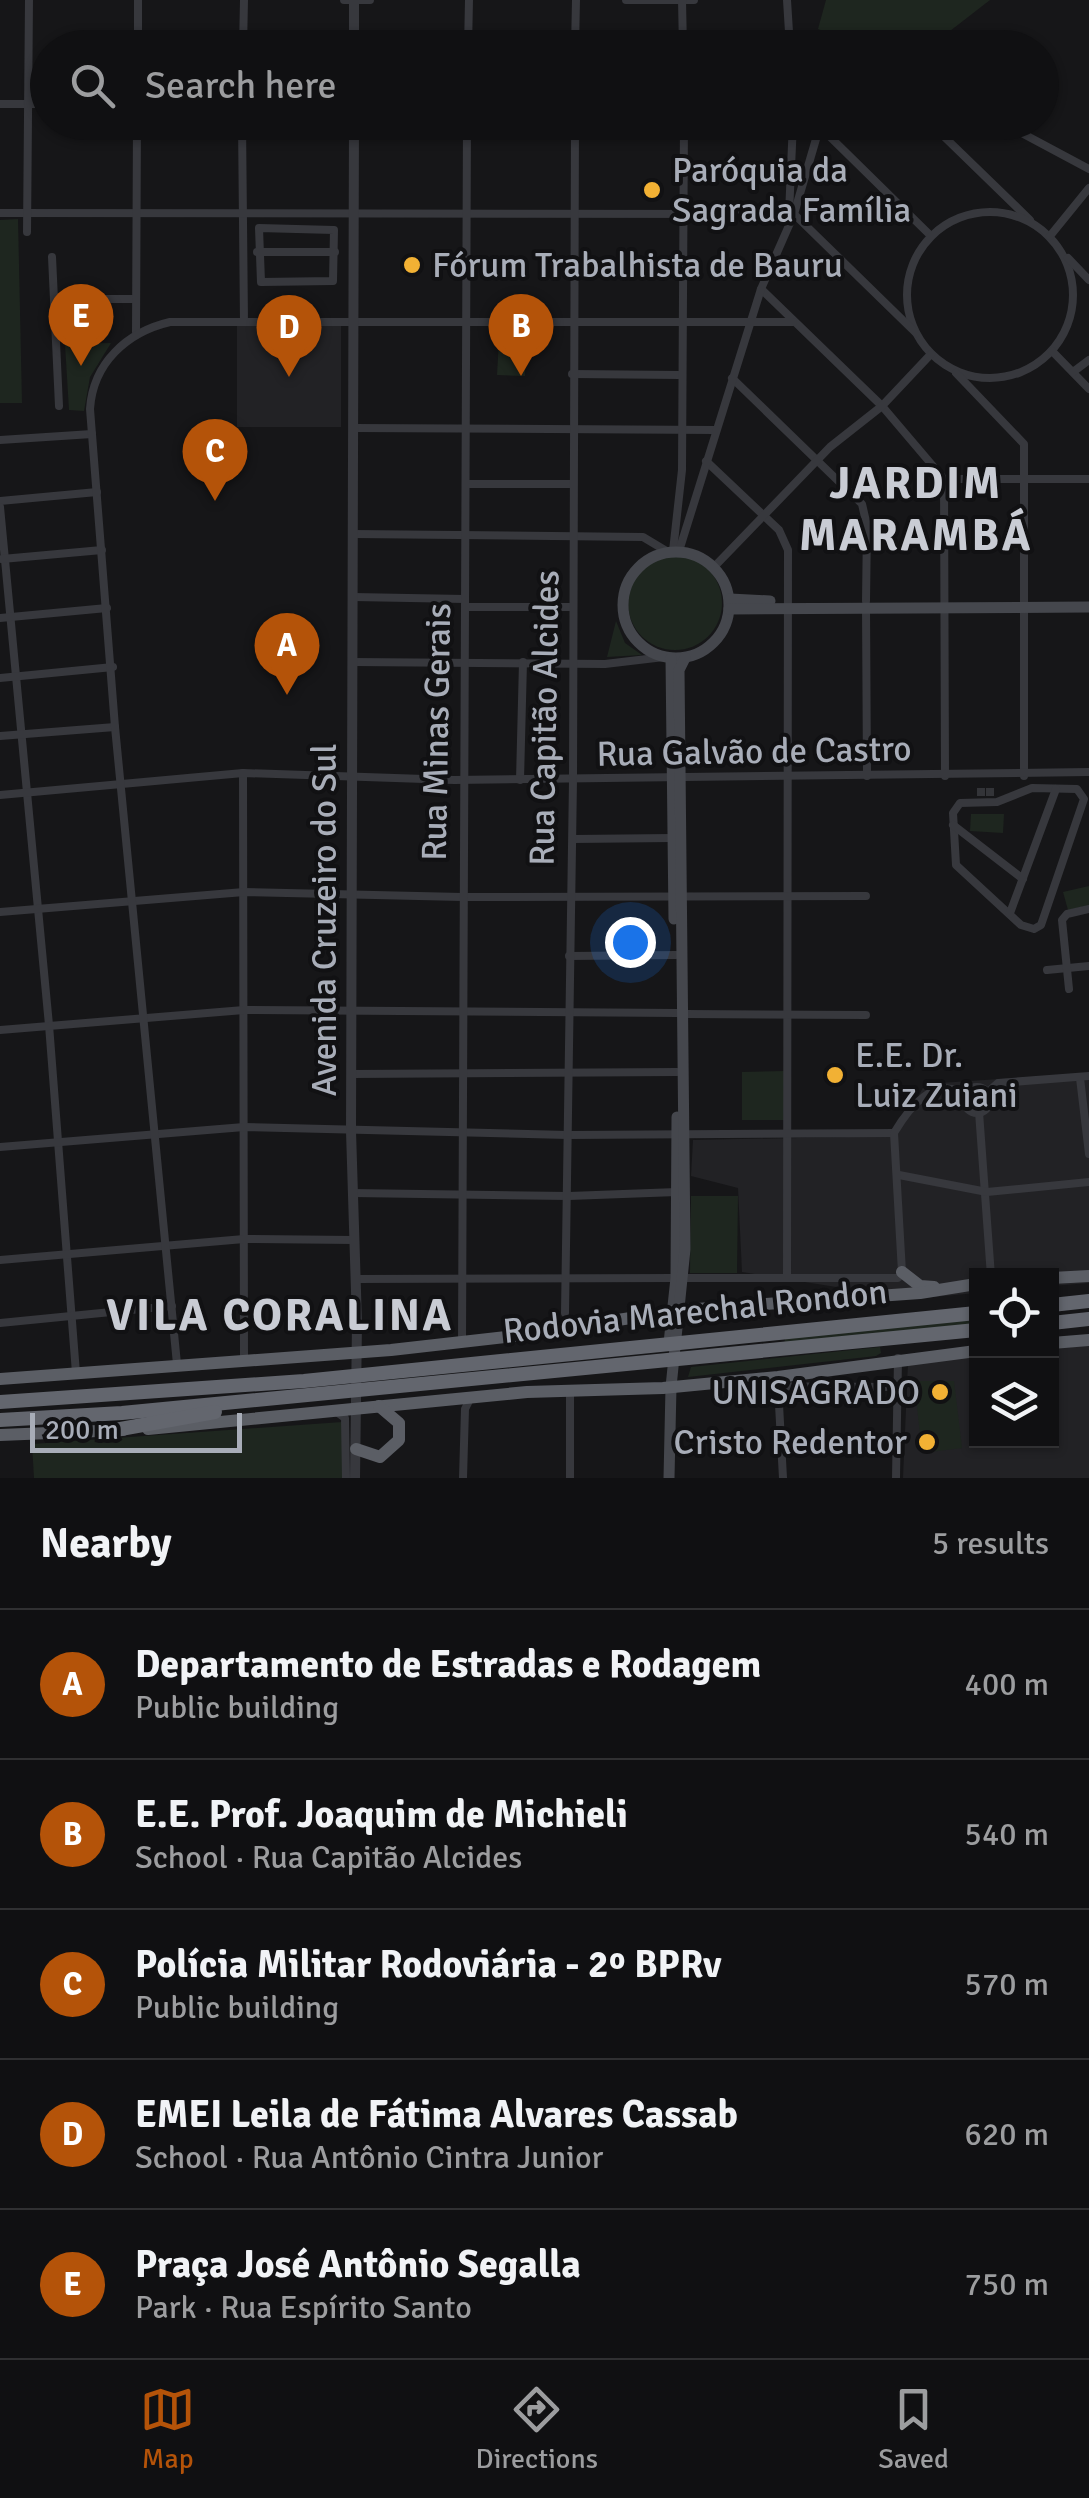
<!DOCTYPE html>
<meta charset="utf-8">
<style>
:root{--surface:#101012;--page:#1e1e20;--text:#f1f3f6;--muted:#9c9d9f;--line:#303032;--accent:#b45309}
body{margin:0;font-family:Signika,sans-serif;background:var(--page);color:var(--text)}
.controls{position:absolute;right:30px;bottom:30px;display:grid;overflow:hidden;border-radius:0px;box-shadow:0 2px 8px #0004}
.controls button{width:90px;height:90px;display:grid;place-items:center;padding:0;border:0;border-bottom:2px solid var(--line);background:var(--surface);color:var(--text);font:50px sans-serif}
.scale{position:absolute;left:30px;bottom:25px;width:212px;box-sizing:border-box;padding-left:10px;border:5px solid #a8adb8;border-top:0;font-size:28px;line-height:35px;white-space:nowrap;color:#a8adb8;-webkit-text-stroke:8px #111113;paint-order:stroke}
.you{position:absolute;left:630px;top:942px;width:35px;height:35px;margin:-25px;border:8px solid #fff;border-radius:50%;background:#1a73e8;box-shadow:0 0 0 15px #1a73e833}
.badge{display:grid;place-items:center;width:65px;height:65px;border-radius:50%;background:var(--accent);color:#fff;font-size:32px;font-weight:700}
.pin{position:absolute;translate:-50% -82px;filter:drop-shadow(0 2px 5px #0008)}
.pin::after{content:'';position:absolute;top:52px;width:35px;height:30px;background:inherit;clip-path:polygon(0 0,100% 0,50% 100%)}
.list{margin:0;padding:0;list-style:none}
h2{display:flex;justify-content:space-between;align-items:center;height:130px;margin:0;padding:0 40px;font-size:42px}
h2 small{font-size:32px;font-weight:400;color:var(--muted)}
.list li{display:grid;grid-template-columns:65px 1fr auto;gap:30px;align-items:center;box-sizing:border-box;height:150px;padding:0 40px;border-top:2px solid var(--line)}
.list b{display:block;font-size:38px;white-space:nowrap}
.list p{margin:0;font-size:32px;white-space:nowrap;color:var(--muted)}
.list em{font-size:32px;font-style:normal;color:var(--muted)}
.icon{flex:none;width:55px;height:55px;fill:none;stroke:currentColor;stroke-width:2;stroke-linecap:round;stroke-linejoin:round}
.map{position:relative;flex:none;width:1089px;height:1478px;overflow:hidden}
.search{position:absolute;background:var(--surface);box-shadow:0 2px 8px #0004;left:30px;right:30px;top:30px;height:110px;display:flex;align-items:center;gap:25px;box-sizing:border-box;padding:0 35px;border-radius:55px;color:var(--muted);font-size:38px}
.sheet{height:880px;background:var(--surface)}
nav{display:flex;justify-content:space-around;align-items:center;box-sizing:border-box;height:140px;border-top:2px solid var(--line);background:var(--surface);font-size:28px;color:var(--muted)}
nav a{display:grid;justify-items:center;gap:5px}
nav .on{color:var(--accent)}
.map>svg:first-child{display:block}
</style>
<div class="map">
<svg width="1089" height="1478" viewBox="0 0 1089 1478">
<rect width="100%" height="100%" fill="#161618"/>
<g fill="#222225">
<rect x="237" y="326" width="104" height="101"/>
<path d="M 1089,1073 L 1089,1283 L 1052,1286 L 1052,1276 L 976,1276 L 976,1293 L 912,1299 L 742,1272 L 738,1188 L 691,1176 L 693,1140 L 897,1136 L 925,1084 Z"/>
<path d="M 1089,1345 L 1089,1478 L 903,1478 L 908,1363 L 976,1356 L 976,1440 L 1052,1440 L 1052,1349 Z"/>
</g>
<g fill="#1e261f">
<path d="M 826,0 L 990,0 L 928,48 L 845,41 L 818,29 Z"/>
<path d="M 18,219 L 22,403 L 0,403 L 0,220 Z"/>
<path d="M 499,340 L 526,340 L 525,376 L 497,375 Z"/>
<path d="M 111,343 L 90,377 L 84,411 L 69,410 L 65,344 Z"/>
<circle cx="675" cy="603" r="47"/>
<path d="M 616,621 L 625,643 L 642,655 L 607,657 Z"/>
<path d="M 971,814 L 1004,814 L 1003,833 L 970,831 Z"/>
<path d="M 1089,886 L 1089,905 L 1068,910 L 1063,892 Z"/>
<path d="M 785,1071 L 785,1120 L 742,1120 L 742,1072 Z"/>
<path d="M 691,1196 L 738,1196 L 737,1273 L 690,1273 Z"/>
<path d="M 976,1316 L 976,1326 L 784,1344 L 786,1334 Z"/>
<path d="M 880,1347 L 881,1353 L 876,1356 L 688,1377 L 691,1367 Z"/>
<path d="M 919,1381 L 954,1381 L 962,1448 L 922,1453 L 915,1388 Z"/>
<path d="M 342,1422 L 343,1478 L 34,1478 L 32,1444 Z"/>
</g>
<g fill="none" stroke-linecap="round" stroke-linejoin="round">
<g stroke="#333438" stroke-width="8" stroke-dasharray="8 4" stroke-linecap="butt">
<path d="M 981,796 L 981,788"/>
<path d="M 990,796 L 990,788"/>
</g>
<g stroke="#37383d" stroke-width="8">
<path d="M 344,0 L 370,0"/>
<path d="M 626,0 L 694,0"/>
<path d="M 682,0 L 683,48"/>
<path d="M 787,0 L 790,48"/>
<path d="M 138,48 L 138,0"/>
<path d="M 243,48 L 244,0"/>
<path d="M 468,48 L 469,0"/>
<path d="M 575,48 L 576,0"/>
<path d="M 0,104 L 48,104"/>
<path d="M 242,122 L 244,322"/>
<path d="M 929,122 L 1030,220"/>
<path d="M 1001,122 L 1089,169"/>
<path d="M 820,127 L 931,236"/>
<circle cx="990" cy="295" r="83"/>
<path d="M 0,213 L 794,214 L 916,333"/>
<path d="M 789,214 L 793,122"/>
<path d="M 259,228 L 334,230 L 333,281 L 261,282 Z"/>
<path d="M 27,232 L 29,0"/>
<path d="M 1050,236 L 1089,188"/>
<path d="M 257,252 L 335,252"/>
<path d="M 52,257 L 59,406"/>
<path d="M 1068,258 L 1089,280"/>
<path d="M 574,268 L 682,270"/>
<path d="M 761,289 L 882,406 L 944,479 L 945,776"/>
<path d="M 54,299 L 135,299"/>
<path d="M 136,332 L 137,122"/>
<path d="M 1052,351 L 1089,389"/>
<path d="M 1073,372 L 1089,360"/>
<path d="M 956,373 L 1024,444 L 1024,776"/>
<path d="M 572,374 L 680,375"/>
<path d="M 732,378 L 862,504 L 867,526 L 866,601"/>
<path d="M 354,428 L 715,430"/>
<path d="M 0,440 L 92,434"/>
<path d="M 706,461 L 779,530 L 788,550 L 787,1278"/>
<path d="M 944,479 L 1089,479"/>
<path d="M 467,484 L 573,484"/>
<path d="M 0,501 L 97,492"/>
<path d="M 0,507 L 49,1025 L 76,1373"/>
<path d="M 353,534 L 643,537 L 668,552"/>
<path d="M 673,551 L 682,470 L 684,122"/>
<path d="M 679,551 L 761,289 L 794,214 L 821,122"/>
<path d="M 2,559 L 102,550"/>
<path d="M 714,567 L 830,447 L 882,406 L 931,354"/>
<path d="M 353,597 L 465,599"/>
<path d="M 466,607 L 573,607"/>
<path d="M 866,608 L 867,776"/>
<path d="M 0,618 L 107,608"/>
<path d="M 353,662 L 605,664 L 664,657"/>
<path d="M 0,678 L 113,667"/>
<path d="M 0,736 L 115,727"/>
<path d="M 243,773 L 244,1360"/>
<path d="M 520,780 L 523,662"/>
<path d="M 1032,788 L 1077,789 L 1084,799 L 1041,925 L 1034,929 L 1021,925 L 956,865 L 953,813 L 960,803 L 997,802 Z"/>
<path d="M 0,795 L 243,773 L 454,780 L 1089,772"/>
<path d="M 953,825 L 1023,879"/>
<path d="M 573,839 L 672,838"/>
<path d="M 0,912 L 244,892 L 462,897 L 866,896"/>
<path d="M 1010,913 L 1056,789"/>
<path d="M 569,956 L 676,955"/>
<path d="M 1047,970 L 1089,966"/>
<path d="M 1069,989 L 1062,920 L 1067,914 L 1089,909"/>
<path d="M 685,1014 L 866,1015"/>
<path d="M 0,1030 L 244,1010 L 677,1013"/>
<path d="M 352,1074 L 677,1072"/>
<path d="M 1080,1078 L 1089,1154"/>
<circle cx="977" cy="1100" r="13"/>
<path d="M 988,1092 L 998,1083 L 1089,1076"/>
<path d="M 979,1112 L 991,1276"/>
<path d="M 0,1147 L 244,1127 L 568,1135 L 894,1133"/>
<path d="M 899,1175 L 987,1192 L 1089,1182"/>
<path d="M 352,1193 L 569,1196 L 677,1192"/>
<path d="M 0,1260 L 244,1239 L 354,1240"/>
<path d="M 684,1278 L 898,1278 L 902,1272 L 894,1133 C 910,1106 934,1076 966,1094"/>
<path d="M 355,1279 L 676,1278"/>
<path d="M 565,1313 L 573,780 L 575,122"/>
<path d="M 0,1323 L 172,1306"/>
<path d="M 462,1342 L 467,122"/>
<path d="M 177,1364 L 115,727 L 90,409 C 93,363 127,332 170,322 L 793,322"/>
<path d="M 740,1386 L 898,1387"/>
<path d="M 778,1386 L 783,1478"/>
<path d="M 570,1393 L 570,1478"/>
<path d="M 338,1413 L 345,1418 L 346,1478"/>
<path d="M 463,1478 L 465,1409 L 470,1399"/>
<path d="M 896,1478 L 898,1358"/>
</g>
<g stroke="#37383d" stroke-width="10">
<path d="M 354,48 L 354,0"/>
<path d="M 354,122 L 351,1131 L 357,1323 L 355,1478"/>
</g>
<g stroke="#45474d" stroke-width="11">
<circle cx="676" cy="605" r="53"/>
<path d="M 730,599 L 770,601"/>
<path d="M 729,609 L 1089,607"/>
<path d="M 671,658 L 674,919"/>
<path d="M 669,1343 L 676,1278 L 677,1117"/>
<path d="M 669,1478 L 671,1387 L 685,1249 L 679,670 L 685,658"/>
</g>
<g stroke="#5b5e65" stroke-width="12">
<path d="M 902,1272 L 920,1286 L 934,1287"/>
<path d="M 1052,1278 L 1089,1276"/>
<path d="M 1052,1343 L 1089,1340"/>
<path d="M 0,1379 L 391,1350 L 515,1336 L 682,1310 L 920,1293 L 976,1284"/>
<path d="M 148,1429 L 527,1392 L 663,1388 L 778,1377 L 976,1351"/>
<path d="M 0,1435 L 123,1430"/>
<path d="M 356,1449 L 380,1457 L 399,1440 L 399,1423 L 379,1406"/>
</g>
<g stroke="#63666e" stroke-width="14">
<path d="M 1052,1305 L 1089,1301"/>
<path d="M 1052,1323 L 1089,1319"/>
<path d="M 0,1402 L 304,1381 L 976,1313"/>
<path d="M 0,1420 L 122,1413 L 976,1330"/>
<path d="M 115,1430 L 215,1412"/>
</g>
</g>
<g fill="#f2b134" stroke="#111113" stroke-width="4">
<circle cx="652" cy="190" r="10"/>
<circle cx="412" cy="265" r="10"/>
<circle cx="835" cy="1075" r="10"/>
<circle cx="940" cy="1392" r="10"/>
<circle cx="927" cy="1442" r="10"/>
</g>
<g text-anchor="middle" stroke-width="8" stroke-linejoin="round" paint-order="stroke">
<g font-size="35" fill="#a8adb8" stroke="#111113" text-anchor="start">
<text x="672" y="182">Paróquia da<tspan x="672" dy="40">Sagrada Família</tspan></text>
<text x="432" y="277">Fórum Trabalhista de Bauru</text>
<text x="855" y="1067">E.E. Dr.<tspan x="855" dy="40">Luiz Zuiani</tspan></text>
<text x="920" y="1404" text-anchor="end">UNISAGRADO</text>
<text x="907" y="1454" text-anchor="end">Cristo Redentor</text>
</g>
<g font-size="35" fill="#a8adb8" stroke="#111113">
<text transform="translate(544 718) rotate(-89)" y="12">Rua Capitão Alcides</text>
<text transform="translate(436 732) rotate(-89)" y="12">Rua Minas Gerais</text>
<text transform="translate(754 751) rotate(-1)" y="12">Rua Galvão de Castro</text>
<text transform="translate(324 920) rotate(-90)" y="12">Avenida Cruzeiro do Sul</text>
<text transform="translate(695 1311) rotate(-6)" y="12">Rodovia Marechal Rondon</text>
</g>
<g font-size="45" font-weight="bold" letter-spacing="2.5" fill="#c9ccd4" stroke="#111113">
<text x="916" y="498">JARDIM<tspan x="916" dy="52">MARAMBÁ</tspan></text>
<text x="280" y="1330">VILA CORALINA</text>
</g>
</g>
</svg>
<div class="controls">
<button><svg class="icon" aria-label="locate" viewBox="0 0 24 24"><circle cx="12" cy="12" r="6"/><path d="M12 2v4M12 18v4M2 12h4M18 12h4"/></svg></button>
<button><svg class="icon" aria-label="layers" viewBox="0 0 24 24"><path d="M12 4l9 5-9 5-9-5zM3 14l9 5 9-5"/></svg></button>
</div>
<div class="scale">200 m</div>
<div class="you"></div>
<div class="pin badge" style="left:287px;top:695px">A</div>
<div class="pin badge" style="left:521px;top:376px">B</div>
<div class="pin badge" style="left:215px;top:501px">C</div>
<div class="pin badge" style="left:289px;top:377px">D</div>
<div class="pin badge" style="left:81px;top:366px">E</div>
<div class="search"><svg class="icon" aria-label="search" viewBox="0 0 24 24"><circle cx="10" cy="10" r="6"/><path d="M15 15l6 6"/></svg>Search here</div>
</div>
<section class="sheet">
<h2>Nearby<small>5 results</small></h2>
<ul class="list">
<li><span class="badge">A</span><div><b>Departamento de Estradas e Rodagem</b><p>Public building</p></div><em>400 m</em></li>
<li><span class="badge">B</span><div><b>E.E. Prof. Joaquim de Michieli</b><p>School · Rua Capitão Alcides</p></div><em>540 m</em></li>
<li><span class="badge">C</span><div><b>Polícia Militar Rodoviária - 2º BPRv</b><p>Public building</p></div><em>570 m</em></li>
<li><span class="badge">D</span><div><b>EMEI Leila de Fátima Alvares Cassab</b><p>School · Rua Antônio Cintra Junior</p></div><em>620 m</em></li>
<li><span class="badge">E</span><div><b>Praça José Antônio Segalla</b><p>Park · Rua Espírito Santo</p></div><em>750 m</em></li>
</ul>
</section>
<nav>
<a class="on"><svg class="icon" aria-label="map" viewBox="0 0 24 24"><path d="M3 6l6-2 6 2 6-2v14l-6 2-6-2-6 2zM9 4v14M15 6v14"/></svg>Map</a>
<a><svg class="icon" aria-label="directions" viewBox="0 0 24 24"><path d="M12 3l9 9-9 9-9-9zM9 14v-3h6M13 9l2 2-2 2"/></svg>Directions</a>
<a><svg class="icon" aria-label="saved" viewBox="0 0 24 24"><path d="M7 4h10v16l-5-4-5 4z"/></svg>Saved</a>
</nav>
